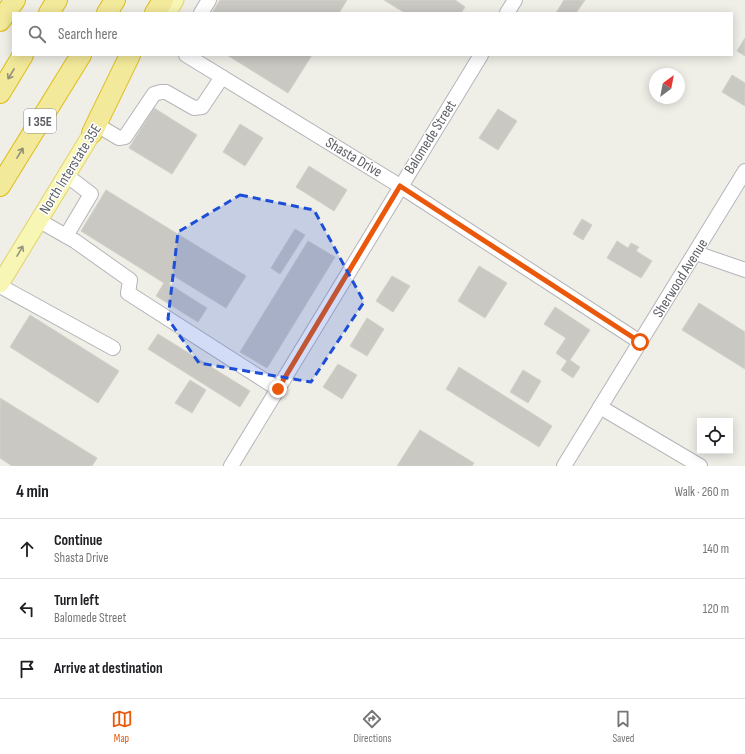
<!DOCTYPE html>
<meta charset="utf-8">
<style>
:root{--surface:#fff;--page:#f2f2f2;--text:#202124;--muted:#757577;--line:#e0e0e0;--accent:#ea580c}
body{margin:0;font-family:"Sofia Sans Condensed",sans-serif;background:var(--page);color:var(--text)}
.controls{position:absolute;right:12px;bottom:12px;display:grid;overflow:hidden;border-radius:0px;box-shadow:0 2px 10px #0003}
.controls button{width:36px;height:36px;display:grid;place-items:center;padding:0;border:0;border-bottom:1px solid var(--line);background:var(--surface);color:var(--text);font:20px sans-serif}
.compass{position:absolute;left:649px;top:68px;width:36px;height:36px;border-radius:50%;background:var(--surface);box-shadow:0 2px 10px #0003;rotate:32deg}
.stop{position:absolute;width:12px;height:12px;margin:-9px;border:3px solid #ea580c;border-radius:50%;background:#fff}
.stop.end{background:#ea580c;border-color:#fff;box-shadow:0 1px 4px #0008}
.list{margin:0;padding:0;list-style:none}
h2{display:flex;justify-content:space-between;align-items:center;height:52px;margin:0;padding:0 16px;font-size:17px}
h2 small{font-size:13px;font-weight:400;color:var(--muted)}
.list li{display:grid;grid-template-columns:26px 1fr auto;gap:12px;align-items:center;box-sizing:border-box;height:60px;padding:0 16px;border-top:1px solid var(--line)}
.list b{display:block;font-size:15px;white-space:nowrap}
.list p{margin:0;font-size:13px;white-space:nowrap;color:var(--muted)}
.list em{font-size:13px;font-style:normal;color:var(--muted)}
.icon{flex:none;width:22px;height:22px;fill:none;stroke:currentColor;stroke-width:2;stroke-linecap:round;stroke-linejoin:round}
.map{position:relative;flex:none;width:745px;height:466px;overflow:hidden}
.search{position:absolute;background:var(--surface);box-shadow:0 2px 10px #0003;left:12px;right:12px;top:12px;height:44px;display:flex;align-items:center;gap:10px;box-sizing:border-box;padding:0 14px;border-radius:0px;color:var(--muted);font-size:15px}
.sheet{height:232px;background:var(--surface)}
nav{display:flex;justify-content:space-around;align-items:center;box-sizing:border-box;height:56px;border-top:1px solid var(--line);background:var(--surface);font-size:11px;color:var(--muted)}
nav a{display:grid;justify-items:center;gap:2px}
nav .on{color:var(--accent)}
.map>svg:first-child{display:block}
</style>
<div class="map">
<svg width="745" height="466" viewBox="0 0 745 466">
<rect width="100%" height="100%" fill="#efeee7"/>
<g fill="#cac8c3" stroke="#d3d1c6">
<path d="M 220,0 L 347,0 L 339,13 L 212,13 Z"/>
<path d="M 384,0 L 455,0 L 465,7 L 461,13 L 405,13 Z"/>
<path d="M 564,0 L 585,0 L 576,13 L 556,13 Z"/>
<path d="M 745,38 L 745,56 L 737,51 Z"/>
<path d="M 227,55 L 312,55 L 288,93 Z"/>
<path d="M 732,75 L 745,83 L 745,106 L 722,92 Z"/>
<path d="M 154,108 L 197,135 L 172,174 L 129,148 Z"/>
<path d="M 498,109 L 517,121 L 498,150 L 479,138 Z"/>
<path d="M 240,124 L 263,138 L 245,166 L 223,152 Z"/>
<path d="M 309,166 L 347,190 L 334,211 L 296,187 Z"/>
<path d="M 106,190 L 246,276 L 226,308 L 174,276 L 169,284 L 207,308 L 198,322 L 156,296 L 164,283 L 81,231 Z"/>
<path d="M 582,219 L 592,225 L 583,240 L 573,234 Z"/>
<path d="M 295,229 L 305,235 L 280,274 L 271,268 Z"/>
<path d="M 308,241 L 335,257 L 267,368 L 240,352 Z"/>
<path d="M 617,241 L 628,248 L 631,243 L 639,247 L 636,251 L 652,261 L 641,278 L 607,258 Z"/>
<path d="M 479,266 L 507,283 L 485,318 L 458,301 Z"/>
<path d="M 392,276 L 410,286 L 393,312 L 376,301 Z"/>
<path d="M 699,303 L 745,332 L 745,369 L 682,330 Z"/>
<path d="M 555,307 L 590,330 L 570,360 L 580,367 L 573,378 L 561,370 L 567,361 L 556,353 L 566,338 L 544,324 Z"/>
<path d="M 30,315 L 119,371 L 98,403 L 10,347 Z"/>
<path d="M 367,318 L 384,329 L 367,356 L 350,346 Z"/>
<path d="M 158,334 L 250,391 L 240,407 L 148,349 Z"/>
<path d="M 338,364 L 357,375 L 342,399 L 323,387 Z"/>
<path d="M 459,367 L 552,426 L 539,447 L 446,389 Z"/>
<path d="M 523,370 L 541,381 L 528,403 L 510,392 Z"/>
<path d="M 190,380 L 206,390 L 192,413 L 175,403 Z"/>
<path d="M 0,398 L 97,458 L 92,466 L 12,466 L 0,458 Z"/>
<path d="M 420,430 L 474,463 L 472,466 L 397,466 Z"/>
</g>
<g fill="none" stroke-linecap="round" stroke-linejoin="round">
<g stroke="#b4b5ba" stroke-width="16">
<g id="minor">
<path d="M 201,13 L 209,0"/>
<path d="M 507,13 L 515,0"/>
<path d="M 186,55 L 400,186 L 640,342"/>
<path d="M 97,125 L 119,138 L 125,137 L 154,94 L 161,92 L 166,92 L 194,108 L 202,107 L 222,77"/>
<path d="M 66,175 L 91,194 L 66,236"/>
<path d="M 38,220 L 75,241 L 130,280 L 128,293 L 278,389"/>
<path d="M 696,253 L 745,270"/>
<path d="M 0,286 L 113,348"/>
<path d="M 600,407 L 700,466"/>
<path d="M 231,466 L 481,55"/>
<path d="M 564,466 L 745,171"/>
</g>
</g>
<g stroke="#e3d36b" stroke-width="19">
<g id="major">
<path d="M 167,13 L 175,0"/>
<path d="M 0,284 L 99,122"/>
</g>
</g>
<g stroke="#debd18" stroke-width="22">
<g id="highway">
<path d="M 49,13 L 57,0"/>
<path d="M 107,13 L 115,0"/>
<path d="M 155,13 L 163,0"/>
<path d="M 0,21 L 15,0"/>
<path d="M 0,93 L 23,55"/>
<path d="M 92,133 L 130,55"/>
<path d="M 0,186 L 81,55"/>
</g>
</g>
<use href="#minor" stroke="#fff" stroke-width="14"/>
<use href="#major" stroke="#f7f6b4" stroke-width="17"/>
<use href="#highway" stroke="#f2e99a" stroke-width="20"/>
</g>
<defs><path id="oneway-shaft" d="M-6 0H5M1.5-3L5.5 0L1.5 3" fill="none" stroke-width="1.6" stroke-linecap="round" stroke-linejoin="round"/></defs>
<g stroke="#929078">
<use href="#oneway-shaft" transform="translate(11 74) rotate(121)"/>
<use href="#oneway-shaft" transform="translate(20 153) rotate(-58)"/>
</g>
<use stroke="#949481" href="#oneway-shaft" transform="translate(20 251) rotate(-60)"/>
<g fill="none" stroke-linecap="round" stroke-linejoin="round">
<path stroke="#ea580c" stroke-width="5" d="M 278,389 L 400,186 L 640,342"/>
</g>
<path fill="#1d4ed8" fill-opacity="0.2" stroke="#1d4ed8" stroke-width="3" stroke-dasharray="8 5" stroke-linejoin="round" d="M 240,195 L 314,210 L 364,302 L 311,382 L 199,363 L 168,319 L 178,232 Z"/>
<g text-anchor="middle" stroke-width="3" stroke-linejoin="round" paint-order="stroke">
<rect fill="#fff" stroke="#8e9093" stroke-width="1" x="24" y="109" width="32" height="24" rx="3"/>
<g font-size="14" font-weight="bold" fill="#5e6065">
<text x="40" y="126">I 35E</text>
</g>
<g font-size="15" fill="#5e6065" stroke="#fff">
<text transform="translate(430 137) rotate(-58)" y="5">Balomede Street</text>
<text transform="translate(354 157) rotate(31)" y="5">Shasta Drive</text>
<text transform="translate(70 169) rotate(-58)" y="5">North Interstate 35E</text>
<text transform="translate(680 278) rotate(-58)" y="5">Sherwood Avenue</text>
</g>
</g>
</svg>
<div class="controls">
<button><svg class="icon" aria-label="locate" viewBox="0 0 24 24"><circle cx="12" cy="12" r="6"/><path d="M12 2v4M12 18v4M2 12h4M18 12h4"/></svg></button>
</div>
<svg class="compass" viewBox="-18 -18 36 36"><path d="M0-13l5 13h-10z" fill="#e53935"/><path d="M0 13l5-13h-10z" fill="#757577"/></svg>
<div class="stop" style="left:640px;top:342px"></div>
<div class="stop end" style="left:278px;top:389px"></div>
<div class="search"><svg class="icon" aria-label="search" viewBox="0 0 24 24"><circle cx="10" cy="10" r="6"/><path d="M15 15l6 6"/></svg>Search here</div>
</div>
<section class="sheet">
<h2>4 min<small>Walk · 260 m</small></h2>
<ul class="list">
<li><svg class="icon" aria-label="ahead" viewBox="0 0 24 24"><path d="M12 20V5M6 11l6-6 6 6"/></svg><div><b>Continue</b><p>Shasta Drive</p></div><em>140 m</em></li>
<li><svg class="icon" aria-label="left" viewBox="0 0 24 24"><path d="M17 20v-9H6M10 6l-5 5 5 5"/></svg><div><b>Turn left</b><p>Balomede Street</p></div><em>120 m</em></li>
<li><svg class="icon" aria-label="arrive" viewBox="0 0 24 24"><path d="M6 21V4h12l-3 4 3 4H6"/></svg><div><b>Arrive at destination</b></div></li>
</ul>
</section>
<nav>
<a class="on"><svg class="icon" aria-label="map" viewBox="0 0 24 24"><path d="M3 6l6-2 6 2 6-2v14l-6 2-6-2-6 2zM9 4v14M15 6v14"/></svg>Map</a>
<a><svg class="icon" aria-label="directions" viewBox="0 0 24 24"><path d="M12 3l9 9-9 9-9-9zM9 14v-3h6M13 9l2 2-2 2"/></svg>Directions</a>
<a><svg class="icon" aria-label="saved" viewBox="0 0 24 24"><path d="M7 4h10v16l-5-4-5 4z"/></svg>Saved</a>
</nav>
